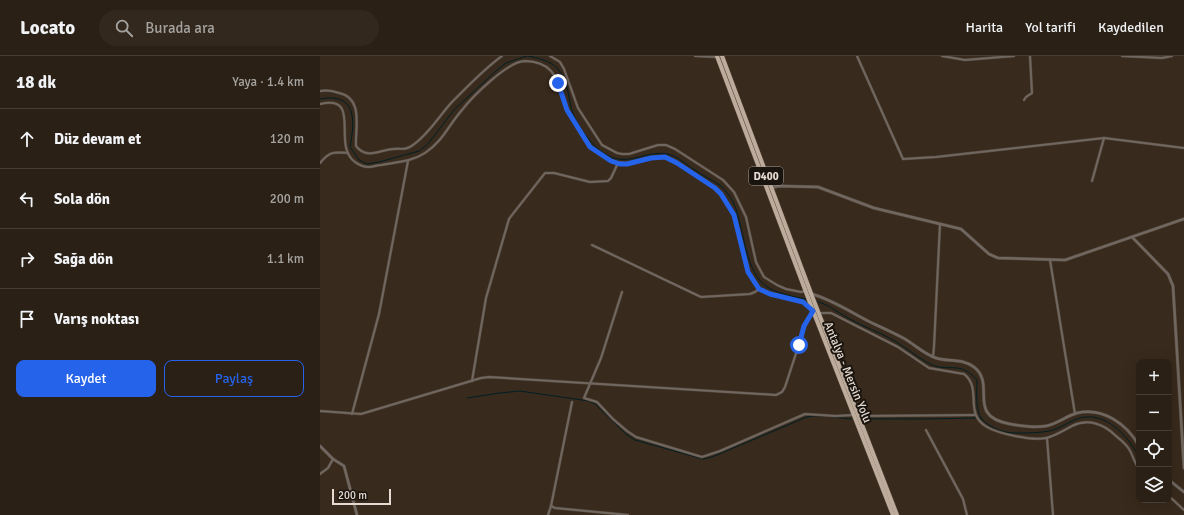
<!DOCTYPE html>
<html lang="tr">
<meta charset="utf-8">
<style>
:root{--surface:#2a2015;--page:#32281e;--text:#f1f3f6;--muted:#a5a3a0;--line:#463e34;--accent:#2563eb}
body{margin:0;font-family:Signika,sans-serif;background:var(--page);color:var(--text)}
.controls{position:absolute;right:12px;bottom:12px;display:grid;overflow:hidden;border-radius:8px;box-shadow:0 4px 16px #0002}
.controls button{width:36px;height:36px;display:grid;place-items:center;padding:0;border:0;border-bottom:1px solid var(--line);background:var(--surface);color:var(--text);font:20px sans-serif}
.scale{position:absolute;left:12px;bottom:10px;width:59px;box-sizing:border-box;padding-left:4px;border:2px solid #e5dbd2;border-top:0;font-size:11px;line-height:14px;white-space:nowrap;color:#e5dbd2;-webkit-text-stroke:3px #1a140e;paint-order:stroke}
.stop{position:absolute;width:12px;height:12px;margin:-9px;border:3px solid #2563eb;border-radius:50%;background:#fff}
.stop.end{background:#2563eb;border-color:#fff;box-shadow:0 1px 4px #0008}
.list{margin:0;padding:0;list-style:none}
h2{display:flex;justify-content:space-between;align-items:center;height:52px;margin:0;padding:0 16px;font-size:17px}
h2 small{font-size:13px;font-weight:400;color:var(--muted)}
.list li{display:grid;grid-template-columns:26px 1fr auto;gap:12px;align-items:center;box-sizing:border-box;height:60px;padding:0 16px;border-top:1px solid var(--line)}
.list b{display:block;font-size:15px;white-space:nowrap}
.list em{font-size:13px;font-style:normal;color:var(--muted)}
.actions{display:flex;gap:8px;padding:12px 16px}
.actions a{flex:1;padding:9px 0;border:1px solid var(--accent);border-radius:8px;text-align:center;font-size:14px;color:var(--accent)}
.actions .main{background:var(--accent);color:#fff}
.icon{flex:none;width:22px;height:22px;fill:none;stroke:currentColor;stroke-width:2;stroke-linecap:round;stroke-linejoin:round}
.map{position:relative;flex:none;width:864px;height:459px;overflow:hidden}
header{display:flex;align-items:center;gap:24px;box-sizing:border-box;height:56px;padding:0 20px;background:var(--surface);border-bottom:1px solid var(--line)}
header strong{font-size:19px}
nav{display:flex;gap:22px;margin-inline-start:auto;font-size:14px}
.search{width:280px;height:36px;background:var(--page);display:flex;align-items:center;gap:10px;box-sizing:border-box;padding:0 14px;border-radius:22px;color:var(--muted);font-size:15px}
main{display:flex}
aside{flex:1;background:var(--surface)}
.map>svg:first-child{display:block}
</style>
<header>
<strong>Locato</strong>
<div class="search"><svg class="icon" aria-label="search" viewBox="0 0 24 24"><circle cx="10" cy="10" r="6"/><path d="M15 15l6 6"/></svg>Burada ara</div>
<nav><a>Harita</a><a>Yol tarifi</a><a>Kaydedilen</a></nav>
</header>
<main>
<aside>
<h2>18 dk<small>Yaya · 1.4 km</small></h2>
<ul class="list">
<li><svg class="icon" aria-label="ahead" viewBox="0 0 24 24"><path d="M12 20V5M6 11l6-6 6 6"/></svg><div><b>Düz devam et</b></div><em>120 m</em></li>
<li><svg class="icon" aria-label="left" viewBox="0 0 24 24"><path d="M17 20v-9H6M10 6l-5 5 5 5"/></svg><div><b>Sola dön</b></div><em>200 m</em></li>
<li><svg class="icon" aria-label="right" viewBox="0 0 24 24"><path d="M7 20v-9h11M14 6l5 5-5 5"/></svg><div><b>Sağa dön</b></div><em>1.1 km</em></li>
<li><svg class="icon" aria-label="arrive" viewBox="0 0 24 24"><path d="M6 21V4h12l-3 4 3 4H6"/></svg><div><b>Varış noktası</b></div></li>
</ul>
<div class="actions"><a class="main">Kaydet</a><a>Paylaş</a></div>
</aside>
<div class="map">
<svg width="864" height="459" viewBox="0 0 864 459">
<rect width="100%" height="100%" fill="#382a1c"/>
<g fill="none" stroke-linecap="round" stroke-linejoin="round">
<g stroke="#001f25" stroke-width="1">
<path d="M 208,0 C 218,2 231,5 238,13 C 249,25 248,44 253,58 C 259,72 272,90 285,98 C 308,112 324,94 347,98 C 357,99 366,109 375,114 C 383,120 393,124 401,130 C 405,134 410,140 412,144 C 425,168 423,218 449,232 C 460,238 474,241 486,243"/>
<path d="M 0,43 C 37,36 35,64 30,91 L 39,104 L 47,108 L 59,106 L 99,95 L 108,88 L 134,54 L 177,14 L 186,7 L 207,0"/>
<path d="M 495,245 C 508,248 517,256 528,262 C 543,271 560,276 575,285 C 586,292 596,300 608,307 C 628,318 639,303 657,324 C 657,335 655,355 662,363 C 667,369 679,375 686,376 C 696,378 719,377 729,375 C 740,373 749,365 760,362 C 786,355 809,381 819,401"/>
<path d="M 147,342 L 180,337 L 200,335 L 269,345 L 275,348 L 307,379 L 315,384 L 383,403 L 392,401 L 487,361 C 499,358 518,362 531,363"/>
<path d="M 545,363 L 604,363 L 660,362 L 662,363"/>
</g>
<g stroke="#544639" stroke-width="3">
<g id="minor">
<path d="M 230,0 L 240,6 L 244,13 L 258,52 L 282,89 L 297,97 L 302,98 L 309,98 L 338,89 L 346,89 L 355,93 L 403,124 L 414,136 L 426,161 L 436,206 L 444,221 L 457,229 L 466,233 L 481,236 L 485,235"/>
<path d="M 375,0 L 396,1"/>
<path d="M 537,0 L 583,103 L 616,101 L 784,82 L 864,92"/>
<path d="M 622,0 L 645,4 L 694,0"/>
<path d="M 802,0 L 842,2 L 852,0"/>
<path d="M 0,35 C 6,34 13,35 19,37 C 44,42 35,73 36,90 C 47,104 59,94 73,93 C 81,92 85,95 93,89 C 109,78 119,60 132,46 C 148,30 164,13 182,0"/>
<path d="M 704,44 L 706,41 L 712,37 L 710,0"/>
<path d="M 0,48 C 43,38 11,89 35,106 C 39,109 45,111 49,111 C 53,111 57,109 61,109 C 77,106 91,106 105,97 C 123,85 128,70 142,54 C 153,40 188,5 205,5 C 238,6 237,28 247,53 C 250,60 265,86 270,91 C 274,95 279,97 283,100 C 300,110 307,108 326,103 C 331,102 338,100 344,101 C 356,103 383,125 395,132 L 401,138 L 414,159 L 428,216 L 439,233 L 450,238 L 483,246 L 493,255 L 485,270 L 465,331 L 462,336 L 456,339 L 169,321 L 161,322 L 41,358 L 0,355"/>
<path d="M 0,107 C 10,95 13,96 28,97"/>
<path d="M 772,125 L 784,82"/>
<path d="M 272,189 L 381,241 L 430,238 L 435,236 L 439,233"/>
<path d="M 730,204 L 755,358"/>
<path d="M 302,236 L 281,302 L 264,342 L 277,346 L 293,363 L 307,375 L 316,381 L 382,401 L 400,395 L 485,358 L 516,360 L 533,359"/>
<path d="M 499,257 L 511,257 L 578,291 L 609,312 L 644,318 C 663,333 643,357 667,371 C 679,378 713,385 726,382 C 735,380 744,374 752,370 C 768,362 784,368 796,380 C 801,384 806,388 809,393 C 813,399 814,407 819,412"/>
<path d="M 613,301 L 614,291 L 620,168"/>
<path d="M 152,325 L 166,242 L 189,163 L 192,159 L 225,117 L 234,117 L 270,126 L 288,125 L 291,122 L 298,107"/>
<path d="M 32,358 L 59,258 L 88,105"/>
<path d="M 539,360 L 655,359"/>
<path d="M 606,374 L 643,443 L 647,459"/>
<path d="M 727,382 L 733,459"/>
<path d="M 0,418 L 8,412 L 13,403"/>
<path d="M 849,440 L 864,454"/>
<path d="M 231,450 L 235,452 L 308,459"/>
<path d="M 228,459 L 231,450 L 252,346"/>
</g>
</g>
<g stroke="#544639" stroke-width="3.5">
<g id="tertiary">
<path d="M 451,132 L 459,130 L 498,131 L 554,152 L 641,173 L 669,198 L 678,202 L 745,204 L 864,163"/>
<path d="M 812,181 L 848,218 L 853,230 L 864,412"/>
<path d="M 492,238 C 513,244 532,257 552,267 C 563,272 574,277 585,283 C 595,289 604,298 616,302 C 628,306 642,302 654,311 C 677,329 645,360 690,368 C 701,370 715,372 726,370 C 737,368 746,360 757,357 C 783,351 807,368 819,390"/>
<path d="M 0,390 L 13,403 L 24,410 L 37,459"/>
<path d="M 849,424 L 864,436"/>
</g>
</g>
<g stroke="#544639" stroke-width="5">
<g id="trunk">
<path d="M 397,0 L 492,252 L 573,459"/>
<path d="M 402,0 L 492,240 L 577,459"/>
</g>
</g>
<use href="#minor" stroke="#6f6760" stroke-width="2"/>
<use href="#tertiary" stroke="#6f6760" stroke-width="2.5"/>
<use href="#trunk" stroke="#bdac9c" stroke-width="4"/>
</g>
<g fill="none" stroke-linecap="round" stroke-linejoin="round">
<path stroke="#2563eb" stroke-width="5" d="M 238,27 L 247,54 L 270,91 L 291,105 L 300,108 L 307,108 L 331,102 L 345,101 L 357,107 L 395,132 L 401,138 L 414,159 L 428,216 L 439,233 L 450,238 L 483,246 L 493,255 L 484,270 L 479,289"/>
</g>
<g text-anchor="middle" stroke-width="4" stroke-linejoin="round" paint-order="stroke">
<rect fill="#1a140e" stroke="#a89f97" stroke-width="1" x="429" y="111" width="34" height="18" rx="3"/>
<g font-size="11" font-weight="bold" fill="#e5dbd2">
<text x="446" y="124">D400</text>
</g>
<g font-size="12" fill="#e5dbd2" stroke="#1a140e">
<text transform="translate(528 316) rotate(68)" y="4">Antalya - Mersin Yolu</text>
</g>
</g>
</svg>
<div class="controls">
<button>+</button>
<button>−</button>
<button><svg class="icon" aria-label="locate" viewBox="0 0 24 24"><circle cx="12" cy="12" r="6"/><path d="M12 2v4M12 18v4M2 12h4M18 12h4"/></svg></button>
<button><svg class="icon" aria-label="layers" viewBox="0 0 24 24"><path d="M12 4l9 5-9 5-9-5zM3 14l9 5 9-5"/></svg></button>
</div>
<div class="scale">200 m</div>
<div class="stop" style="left:479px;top:289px"></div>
<div class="stop end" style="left:238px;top:27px"></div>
</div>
</main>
